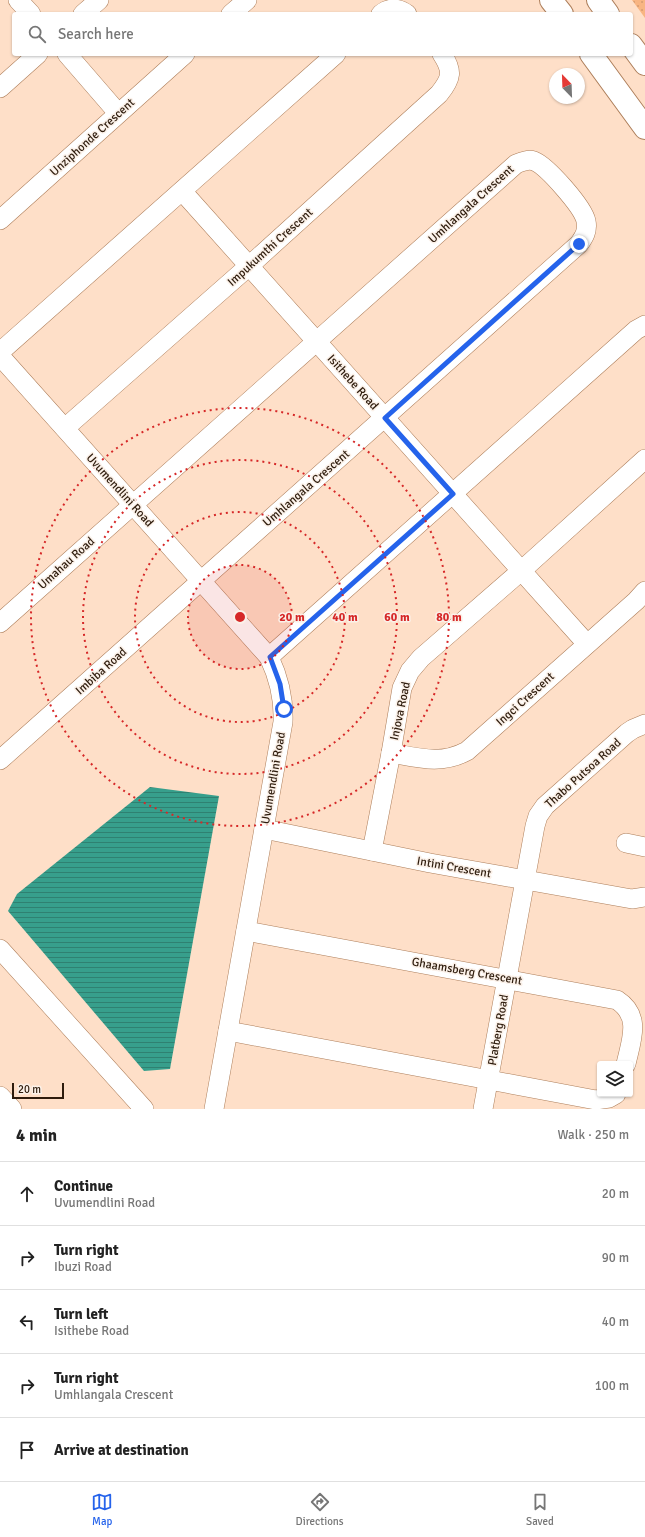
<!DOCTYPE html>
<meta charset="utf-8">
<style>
:root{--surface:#fff;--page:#f2f2f2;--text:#222;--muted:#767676;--line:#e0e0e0;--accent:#2563eb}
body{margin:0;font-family:Signika,sans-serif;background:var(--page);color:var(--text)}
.controls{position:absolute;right:12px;bottom:12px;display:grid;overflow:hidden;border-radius:4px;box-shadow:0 1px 3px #0004}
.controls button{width:36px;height:36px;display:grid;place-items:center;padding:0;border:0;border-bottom:1px solid var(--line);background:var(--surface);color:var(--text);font:20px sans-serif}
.compass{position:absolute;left:549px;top:68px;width:36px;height:36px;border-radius:50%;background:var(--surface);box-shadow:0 1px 3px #0004;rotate:337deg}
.scale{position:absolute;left:12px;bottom:10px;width:52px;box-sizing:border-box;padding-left:4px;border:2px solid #2e1c0d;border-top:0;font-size:11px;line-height:14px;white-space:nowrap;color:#2e1c0d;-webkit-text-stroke:3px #fbf1e9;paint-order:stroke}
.stop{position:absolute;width:12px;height:12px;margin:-9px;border:3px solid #2563eb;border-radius:50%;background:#fff}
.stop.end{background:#2563eb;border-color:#fff;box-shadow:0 1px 4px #0008}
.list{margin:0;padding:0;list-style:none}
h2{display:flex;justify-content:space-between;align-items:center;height:52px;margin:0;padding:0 16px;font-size:17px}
h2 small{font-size:13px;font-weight:400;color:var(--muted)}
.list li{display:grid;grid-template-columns:26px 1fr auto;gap:12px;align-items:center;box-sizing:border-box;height:64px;padding:0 16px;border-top:1px solid var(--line)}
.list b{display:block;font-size:15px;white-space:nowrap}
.list p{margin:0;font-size:13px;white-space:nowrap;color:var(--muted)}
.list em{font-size:13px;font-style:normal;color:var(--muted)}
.icon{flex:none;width:22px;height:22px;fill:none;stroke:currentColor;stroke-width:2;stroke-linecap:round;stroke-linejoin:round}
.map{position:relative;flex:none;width:645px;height:1109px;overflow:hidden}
.search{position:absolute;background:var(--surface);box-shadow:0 1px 3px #0004;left:12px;right:12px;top:12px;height:44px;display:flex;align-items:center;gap:10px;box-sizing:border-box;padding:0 14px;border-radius:4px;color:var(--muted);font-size:15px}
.sheet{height:372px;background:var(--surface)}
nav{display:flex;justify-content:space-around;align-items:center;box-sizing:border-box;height:56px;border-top:1px solid var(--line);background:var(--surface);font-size:11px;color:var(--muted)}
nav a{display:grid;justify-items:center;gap:2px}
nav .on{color:var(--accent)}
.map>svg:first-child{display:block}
</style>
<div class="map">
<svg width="645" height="1109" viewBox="0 0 645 1109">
<defs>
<pattern id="grass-dots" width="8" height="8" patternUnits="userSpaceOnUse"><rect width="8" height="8" fill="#f8b582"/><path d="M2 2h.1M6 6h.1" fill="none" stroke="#d59b6f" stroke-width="1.8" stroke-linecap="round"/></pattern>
<pattern id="water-rules" width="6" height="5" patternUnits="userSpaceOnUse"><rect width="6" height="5" fill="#379f8c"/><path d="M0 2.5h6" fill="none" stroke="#2f8171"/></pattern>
</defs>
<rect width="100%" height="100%" fill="#fedfc8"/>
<path fill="url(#grass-dots)" d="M 632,0 L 645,0 L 645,18 Z"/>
<path fill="url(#water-rules)" d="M 150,787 L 219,796 L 170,1069 L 144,1071 L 8,911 L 17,894 Z"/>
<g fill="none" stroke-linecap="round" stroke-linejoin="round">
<g stroke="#ad7e5a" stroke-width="20">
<g id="street">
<path d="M 18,0 L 31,14"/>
<path d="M 83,14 L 99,0"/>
<path d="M 231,14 L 247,0"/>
<path d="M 381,14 C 389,7 399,8 407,14"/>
<path d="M 67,54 L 118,113"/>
<path d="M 0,88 L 38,54"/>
<path d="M 182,191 L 587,644"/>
<path d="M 0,220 L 185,54"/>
<path d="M 0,352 L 336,54"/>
<path d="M 0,356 L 269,657 C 279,678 284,698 283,722 L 214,1109"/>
<path d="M 65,428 L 249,266 L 439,94 C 452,78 453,71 442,54"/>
<path d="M 0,623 L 516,164 C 521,162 528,159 534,161 C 547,166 583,207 586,221 C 588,231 584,237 579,244 L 0,760"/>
<path d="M 269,657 L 636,330 L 645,325"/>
<path d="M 391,753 C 419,758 441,765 467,751 L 636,601 L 645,591"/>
<path d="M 264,829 L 430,863 L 632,899 L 645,897"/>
<path d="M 626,843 L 645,847"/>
<path d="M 372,851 L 391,753 L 402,688 L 410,671 L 421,658 L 521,571 L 645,459"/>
<path d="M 246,931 L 617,1000 C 642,1016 631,1041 626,1064"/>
<path d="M 0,949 L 144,1109"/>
<path d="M 228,1031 L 596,1100 L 609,1098 L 616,1094"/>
<path d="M 0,1096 L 12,1109"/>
<path d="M 483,1109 L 535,826 L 538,816 L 545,806 L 627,733 L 633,729 L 645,724"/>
</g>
</g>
<g stroke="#ad7e5a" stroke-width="24">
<g id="secondary">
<path d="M 551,0 L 562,14"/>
<path d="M 598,0 L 608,14"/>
<path d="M 631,45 L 645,64"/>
<path d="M 591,54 L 645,128"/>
</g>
</g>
<use href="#street" stroke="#fff" stroke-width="19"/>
<use href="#secondary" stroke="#fff" stroke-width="22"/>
</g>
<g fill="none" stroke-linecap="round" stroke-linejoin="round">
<path stroke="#2563eb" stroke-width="5" d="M 284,709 L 280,684 L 270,657 L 453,494 L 385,418 L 579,244"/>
</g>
<circle cx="240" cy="617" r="52" fill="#d62828" fill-opacity=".12"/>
<g fill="none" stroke="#d62828" stroke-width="2" stroke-dasharray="2 4">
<circle cx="240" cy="617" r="52"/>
<circle cx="240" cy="617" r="105"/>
<circle cx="240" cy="617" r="157"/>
<circle cx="240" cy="617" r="209"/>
</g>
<g text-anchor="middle" stroke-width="3" stroke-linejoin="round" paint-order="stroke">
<g font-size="12" fill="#2e1c0d" stroke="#fbf1e9">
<text transform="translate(92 137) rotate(-42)" y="4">Unziphonde Crescent</text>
<text transform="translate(471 204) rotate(-42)" y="4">Umhlangala Crescent</text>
<text transform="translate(270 247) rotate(-42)" y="4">Impukumthi Crescent</text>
<text transform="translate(353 382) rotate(48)" y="4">Isithebe Road</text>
<text transform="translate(306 488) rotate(-41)" y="4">Umhlangala Crescent</text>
<text transform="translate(120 490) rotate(48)" y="4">Uvumendlini Road</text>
<text transform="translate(66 563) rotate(-42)" y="4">Umahau Road</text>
<text transform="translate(101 671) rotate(-42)" y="4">Imbiba Road</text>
<text transform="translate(525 699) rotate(-42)" y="4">Ingci Crescent</text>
<text transform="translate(400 711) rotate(-78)" y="4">Injova Road</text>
<text transform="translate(583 773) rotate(-42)" y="4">Thabo Putsoa Road</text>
<text transform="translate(273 778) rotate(-80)" y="4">Uvumendlini Road</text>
<text transform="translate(454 867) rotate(10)" y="4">Intini Crescent</text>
<text transform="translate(467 971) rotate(10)" y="4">Ghaamsberg Crescent</text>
<text transform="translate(498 1030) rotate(-80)" y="4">Platberg Road</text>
</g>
</g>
<circle cx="240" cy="617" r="6" fill="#d62828" stroke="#fbf1e9" stroke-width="2"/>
<g font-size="12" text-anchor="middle" font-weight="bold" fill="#d62828" stroke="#fbf1e9" stroke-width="3" stroke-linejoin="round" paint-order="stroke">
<text x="292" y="621">20 m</text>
<text x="345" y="621">40 m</text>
<text x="397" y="621">60 m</text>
<text x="449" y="621">80 m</text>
</g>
</svg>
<div class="controls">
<button><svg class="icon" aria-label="layers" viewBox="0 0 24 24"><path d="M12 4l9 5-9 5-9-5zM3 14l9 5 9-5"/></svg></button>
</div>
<svg class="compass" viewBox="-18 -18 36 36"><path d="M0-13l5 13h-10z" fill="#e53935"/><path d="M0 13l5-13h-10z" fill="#767676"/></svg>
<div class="scale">20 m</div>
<div class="stop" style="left:284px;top:709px"></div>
<div class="stop end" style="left:579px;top:244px"></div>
<div class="search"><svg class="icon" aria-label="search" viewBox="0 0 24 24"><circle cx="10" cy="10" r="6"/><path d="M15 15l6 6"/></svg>Search here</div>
</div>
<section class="sheet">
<h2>4 min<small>Walk · 250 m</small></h2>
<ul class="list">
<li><svg class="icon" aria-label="ahead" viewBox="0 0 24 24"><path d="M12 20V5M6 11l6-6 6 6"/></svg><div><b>Continue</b><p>Uvumendlini Road</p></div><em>20 m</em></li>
<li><svg class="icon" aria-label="right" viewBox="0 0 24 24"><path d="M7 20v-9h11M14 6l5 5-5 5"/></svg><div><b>Turn right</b><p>Ibuzi Road</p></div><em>90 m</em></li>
<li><svg class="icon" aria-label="left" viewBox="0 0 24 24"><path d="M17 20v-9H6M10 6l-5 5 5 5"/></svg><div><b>Turn left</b><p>Isithebe Road</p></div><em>40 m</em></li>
<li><svg class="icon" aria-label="right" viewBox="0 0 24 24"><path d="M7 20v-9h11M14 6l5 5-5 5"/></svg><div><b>Turn right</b><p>Umhlangala Crescent</p></div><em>100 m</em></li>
<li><svg class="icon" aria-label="arrive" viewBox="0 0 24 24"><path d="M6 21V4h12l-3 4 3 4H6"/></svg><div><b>Arrive at destination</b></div></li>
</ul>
</section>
<nav>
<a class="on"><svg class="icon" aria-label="map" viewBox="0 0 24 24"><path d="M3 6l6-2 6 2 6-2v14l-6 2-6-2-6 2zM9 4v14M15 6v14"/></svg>Map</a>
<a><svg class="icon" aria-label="directions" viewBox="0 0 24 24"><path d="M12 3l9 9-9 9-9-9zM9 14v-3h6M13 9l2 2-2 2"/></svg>Directions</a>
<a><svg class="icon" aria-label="saved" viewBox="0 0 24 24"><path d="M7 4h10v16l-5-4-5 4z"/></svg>Saved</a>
</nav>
